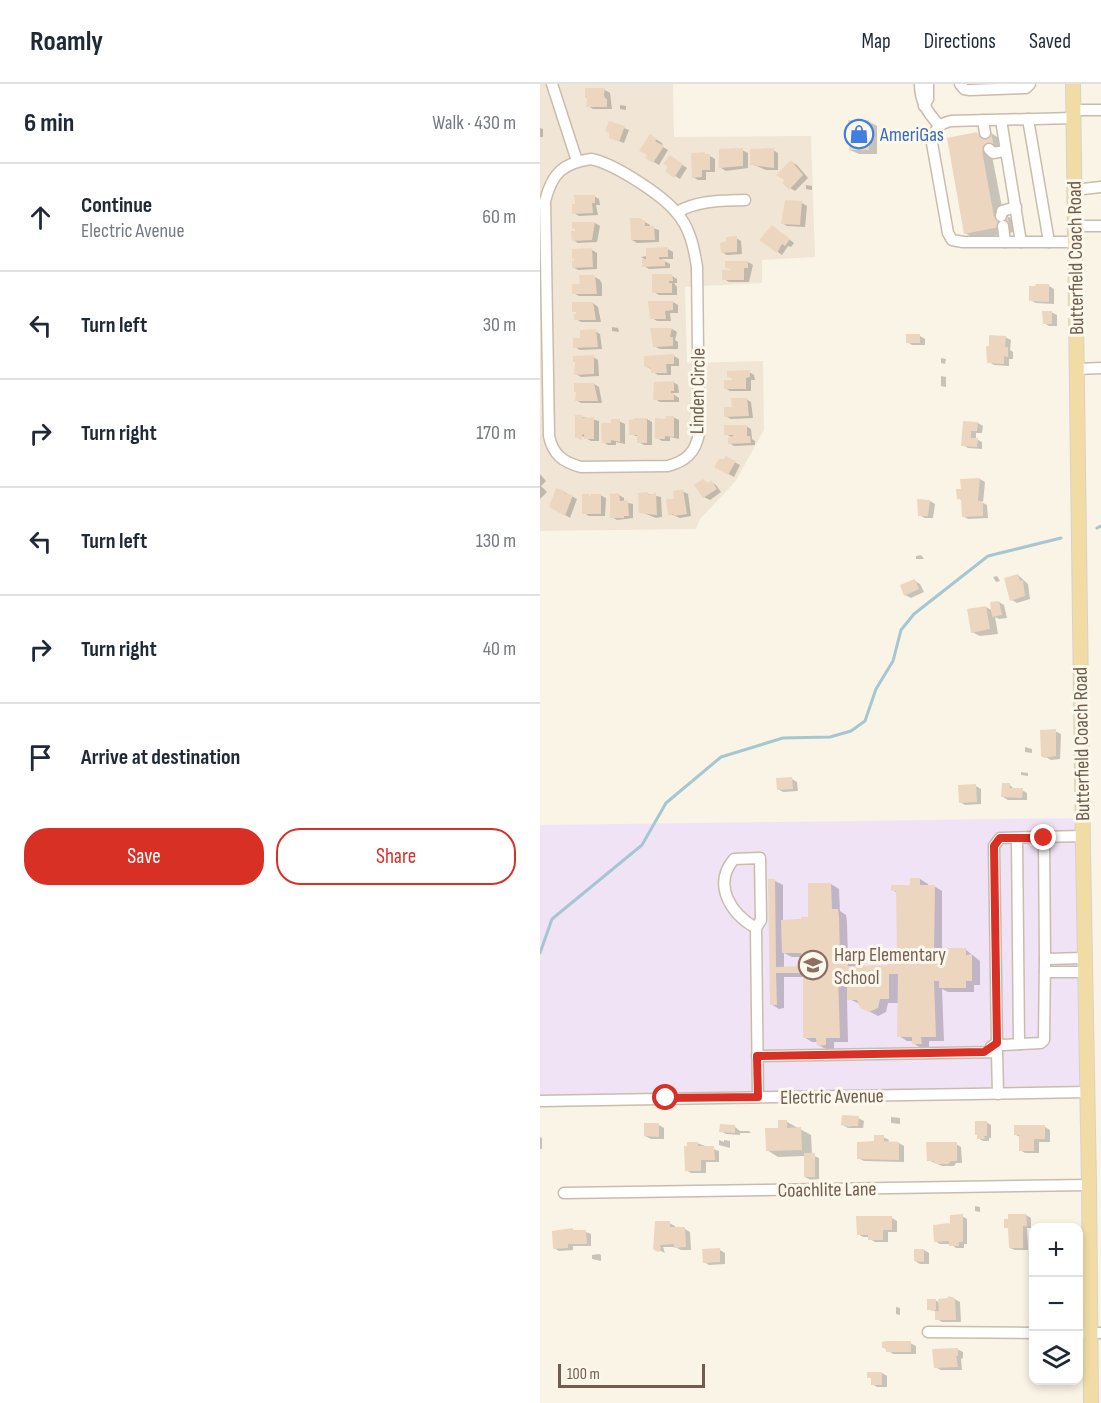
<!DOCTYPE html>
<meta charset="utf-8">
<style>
:root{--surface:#fff;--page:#f6f6f7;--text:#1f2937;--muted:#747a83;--line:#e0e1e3;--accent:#d93025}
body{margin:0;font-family:"Sofia Sans Condensed",sans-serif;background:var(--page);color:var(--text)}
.controls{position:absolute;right:18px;bottom:18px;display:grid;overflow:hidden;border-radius:12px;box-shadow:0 3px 9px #0003}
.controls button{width:54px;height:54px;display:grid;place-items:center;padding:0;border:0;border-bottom:2px solid var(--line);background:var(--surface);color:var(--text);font:30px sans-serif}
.scale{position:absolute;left:18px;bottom:15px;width:147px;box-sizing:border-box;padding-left:6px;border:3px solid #705d4d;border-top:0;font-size:16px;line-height:21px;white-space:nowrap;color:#705d4d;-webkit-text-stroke:4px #fdf8ec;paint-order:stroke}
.stop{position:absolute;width:18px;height:18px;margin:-14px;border:4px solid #d93025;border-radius:50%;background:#fff}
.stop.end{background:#d93025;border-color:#fff;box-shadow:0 2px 6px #0008}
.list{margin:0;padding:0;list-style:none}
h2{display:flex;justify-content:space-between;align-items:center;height:78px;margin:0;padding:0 24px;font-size:26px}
h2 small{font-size:20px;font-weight:400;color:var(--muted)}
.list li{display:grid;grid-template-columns:39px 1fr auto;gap:18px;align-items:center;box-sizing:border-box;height:108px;padding:0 24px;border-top:2px solid var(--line)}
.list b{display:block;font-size:22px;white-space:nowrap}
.list p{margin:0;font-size:20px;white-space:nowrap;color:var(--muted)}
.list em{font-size:20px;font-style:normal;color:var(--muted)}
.actions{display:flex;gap:12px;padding:18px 24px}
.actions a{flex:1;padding:14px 0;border:2px solid var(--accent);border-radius:24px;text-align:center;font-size:21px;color:var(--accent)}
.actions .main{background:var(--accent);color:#fff}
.icon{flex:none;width:33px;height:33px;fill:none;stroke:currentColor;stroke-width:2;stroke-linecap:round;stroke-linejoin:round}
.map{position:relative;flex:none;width:561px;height:1319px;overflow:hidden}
header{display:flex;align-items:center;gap:36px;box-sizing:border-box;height:84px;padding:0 30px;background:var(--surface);border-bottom:2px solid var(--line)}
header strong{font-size:28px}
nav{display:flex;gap:33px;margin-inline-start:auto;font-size:21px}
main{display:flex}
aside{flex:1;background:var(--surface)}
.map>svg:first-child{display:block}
</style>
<header>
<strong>Roamly</strong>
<nav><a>Map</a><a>Directions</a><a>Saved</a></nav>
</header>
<main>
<aside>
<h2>6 min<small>Walk · 430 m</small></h2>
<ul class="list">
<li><svg class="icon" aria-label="ahead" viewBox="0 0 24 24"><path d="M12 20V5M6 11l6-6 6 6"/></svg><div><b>Continue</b><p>Electric Avenue</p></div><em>60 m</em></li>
<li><svg class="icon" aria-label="left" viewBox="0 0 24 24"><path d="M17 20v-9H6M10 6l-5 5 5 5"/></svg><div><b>Turn left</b></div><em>30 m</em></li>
<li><svg class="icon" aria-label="right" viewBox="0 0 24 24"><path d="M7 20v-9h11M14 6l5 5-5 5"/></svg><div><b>Turn right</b></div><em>170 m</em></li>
<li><svg class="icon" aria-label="left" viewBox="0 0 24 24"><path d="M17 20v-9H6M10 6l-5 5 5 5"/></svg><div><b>Turn left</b></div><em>130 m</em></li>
<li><svg class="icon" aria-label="right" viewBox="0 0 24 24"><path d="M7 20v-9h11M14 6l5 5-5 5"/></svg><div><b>Turn right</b></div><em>40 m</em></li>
<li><svg class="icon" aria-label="arrive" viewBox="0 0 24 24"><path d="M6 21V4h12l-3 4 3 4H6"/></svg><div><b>Arrive at destination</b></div></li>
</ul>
<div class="actions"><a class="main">Save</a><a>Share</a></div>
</aside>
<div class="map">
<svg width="561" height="1319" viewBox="0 0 561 1319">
<rect width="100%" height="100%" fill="#faf4e6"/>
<path fill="#f1e6d5" d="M 0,0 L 133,0 L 134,53 L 271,52 L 275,173 L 222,176 L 222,199 L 145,203 L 147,279 L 223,277 L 224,346 L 195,398 L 160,435 L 156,445 L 0,447 Z"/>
<path fill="#f1e3f6" d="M 542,734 L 548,1008 L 0,1017 L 0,741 Z"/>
<g fill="#0003" fill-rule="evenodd">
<path d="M 46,6 L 65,6 L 70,9 L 72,25 L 53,25 L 48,22 Z"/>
<path d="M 80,21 L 86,22 L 86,26 L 80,25 Z"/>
<path d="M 328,37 L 337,42 L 337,70 L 319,70 L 310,66 Z"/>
<path d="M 0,44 L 3,45 L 3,53 L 0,53 Z"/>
<path d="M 84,44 L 89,46 L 84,59 L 76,56 L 70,49 Z"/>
<path d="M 451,49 L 462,56 L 465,70 L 452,72 L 464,133 L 467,132 L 478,138 L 480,147 L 436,155 L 425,149 L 441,51 Z"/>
<path d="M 111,52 L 122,59 L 123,63 L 128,66 L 119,81 L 107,74 Z"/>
<path d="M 202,66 L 208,69 L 208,84 L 186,87 L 181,84 Z"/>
<path d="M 233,66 L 238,69 L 238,86 L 226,86 L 212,80 Z"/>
<path d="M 170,72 L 175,75 L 175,88 L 166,88 L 166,96 L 158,96 L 153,93 Z"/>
<path d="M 130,73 L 147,84 L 140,95 L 127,87 Z"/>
<path d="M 252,78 L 257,81 L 268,94 L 255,107 L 250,104 Z"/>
<path d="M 266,101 L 272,102 L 272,106 L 266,105 Z"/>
<path d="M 54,112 L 59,115 L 60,121 L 56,121 L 58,131 L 39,132 L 34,129 L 37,121 Z"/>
<path d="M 262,119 L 267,122 L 265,143 L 247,142 L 242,139 Z"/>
<path d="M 100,135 L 110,141 L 110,143 L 119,146 L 119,158 L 97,159 L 92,156 Z"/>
<path d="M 55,139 L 60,142 L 57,158 L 38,159 L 33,156 Z"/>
<path d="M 237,146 L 254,159 L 251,163 L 248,162 L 242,171 L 238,168 Z"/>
<path d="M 196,154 L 201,157 L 202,170 L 187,171 L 182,168 Z"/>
<path d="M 128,165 L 133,168 L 133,175 L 121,175 L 130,180 L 130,184 L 109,185 L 104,182 L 106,176 L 101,173 L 107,172 Z"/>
<path d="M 52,166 L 57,169 L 57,185 L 38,186 L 33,183 L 35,178 Z"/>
<path d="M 208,178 L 213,181 L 209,198 L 189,198 L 184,195 Z"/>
<path d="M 132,192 L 137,195 L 137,199 L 134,199 L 137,203 L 137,211 L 119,211 L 114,208 Z"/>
<path d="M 55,193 L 60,196 L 62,200 L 62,212 L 39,212 L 34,209 Z"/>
<path d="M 509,202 L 514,205 L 514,220 L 496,219 L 490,216 Z"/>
<path d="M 133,218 L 138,221 L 138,229 L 130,229 L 131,237 L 117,237 L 112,234 Z"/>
<path d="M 53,219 L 58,223 L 61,238 L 41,238 L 36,235 L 42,232 L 34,227 Z"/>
<path d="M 511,228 L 517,231 L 517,242 L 509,242 L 504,239 Z"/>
<path d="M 72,243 L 78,244 L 79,248 L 72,247 Z"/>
<path d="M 132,245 L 137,248 L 135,256 L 138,258 L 138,265 L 120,265 L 114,262 L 111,246 Z"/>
<path d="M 55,247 L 60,250 L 62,265 L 40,266 L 35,263 Z"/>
<path d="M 367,252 L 380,252 L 385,255 L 385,261 L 372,261 L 367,258 Z"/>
<path d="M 465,253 L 471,256 L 470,266 L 473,268 L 473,275 L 469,275 L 469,282 L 454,281 L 449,278 L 450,264 Z"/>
<path d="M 134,272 L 139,275 L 139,282 L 131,282 L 131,291 L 118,291 L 113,288 L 113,286 L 105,282 Z"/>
<path d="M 53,273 L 58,276 L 59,292 L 41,293 L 36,290 Z"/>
<path d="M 401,274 L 406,275 L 405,280 L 401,279 Z"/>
<path d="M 209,288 L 214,291 L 215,296 L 211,296 L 211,307 L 190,307 L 185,304 L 197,297 L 188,292 Z"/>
<path d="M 401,292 L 406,293 L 406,303 L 401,302 Z"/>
<path d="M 133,298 L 138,301 L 139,309 L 132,309 L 139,314 L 139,318 L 120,318 L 115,315 Z"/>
<path d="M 54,300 L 59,303 L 62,319 L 41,319 L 36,316 Z"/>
<path d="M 206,315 L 211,318 L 213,334 L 191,335 L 185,332 Z"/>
<path d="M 43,333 L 59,337 L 59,357 L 51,357 L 38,350 L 37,352 L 43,356 L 36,353 Z"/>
<path d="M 133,333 L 139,336 L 139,355 L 130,353 L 130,357 L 122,357 L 117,354 L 127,337 Z"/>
<path d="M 107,335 L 112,338 L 112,361 L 104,361 L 99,358 L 99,353 L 90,350 Z"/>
<path d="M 79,337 L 85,340 L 85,360 L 76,358 L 76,361 L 68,361 L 63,358 L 73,340 Z"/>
<path d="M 424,338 L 438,339 L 443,342 L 442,349 L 436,349 L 436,355 L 442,358 L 442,365 L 428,364 L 423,361 Z"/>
<path d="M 206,342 L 211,345 L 212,355 L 215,357 L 215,361 L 194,362 L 189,359 L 193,354 L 186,350 Z"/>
<path d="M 187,374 L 200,381 L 194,393 L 176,383 Z"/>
<path d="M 0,390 L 6,397 L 1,402 L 7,408 L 0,415 Z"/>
<path d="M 440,395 L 445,398 L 443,419 L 447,421 L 448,434 L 428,435 L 423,432 L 423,417 L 418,414 L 422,406 Z"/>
<path d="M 171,398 L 176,401 L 181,408 L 170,416 L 164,413 L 168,400 Z"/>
<path d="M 142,407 L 148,410 L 151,432 L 140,434 L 130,430 Z"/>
<path d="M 24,408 L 37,415 L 30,434 L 11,422 Z"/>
<path d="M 107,410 L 121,413 L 122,433 L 116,434 L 101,428 Z"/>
<path d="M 48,411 L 52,414 L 60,411 L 66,414 L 65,432 L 49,432 L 44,429 Z"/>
<path d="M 79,411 L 84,414 L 84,418 L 93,420 L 93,434 L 77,436 L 72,433 Z"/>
<path d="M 390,417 L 395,420 L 393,434 L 385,434 L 379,431 Z"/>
<path d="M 381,471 L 384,475 L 376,475 L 376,472 Z"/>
<path d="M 478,491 L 488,500 L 490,515 L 477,519 L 472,516 Z"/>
<path d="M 457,492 L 460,497 L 456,498 L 453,493 Z"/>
<path d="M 375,497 L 380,500 L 384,508 L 371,514 L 365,511 Z"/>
<path d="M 459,518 L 464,521 L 467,534 L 459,535 L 455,533 L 458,550 L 440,552 L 432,548 L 446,523 L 453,527 Z"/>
<path d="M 515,647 L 521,650 L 520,675 L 511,676 L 502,671 Z"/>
<path d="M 485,663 L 492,665 L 492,669 L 485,668 Z"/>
<path d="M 481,688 L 488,689 L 488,692 L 481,691 Z"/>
<path d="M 252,695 L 257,698 L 258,707 L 243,708 L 238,705 Z"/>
<path d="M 470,701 L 475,706 L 482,706 L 487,709 L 487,716 L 468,716 L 463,713 Z"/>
<path d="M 436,702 L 441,705 L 441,720 L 425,721 L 420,718 Z"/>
<path d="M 380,795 L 388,800 L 388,802 L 394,802 L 402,807 L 402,865 L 425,865 L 440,877 L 440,901 L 434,901 L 434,908 L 408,908 L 402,905 L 404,957 L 389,957 L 389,964 L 381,964 L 373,959 L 373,957 L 367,957 L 359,952 L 359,919 L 348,919 L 346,928 L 338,932 L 321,923 L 320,920 L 307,914 L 308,958 L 294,958 L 294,965 L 286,965 L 278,961 L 278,958 L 272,958 L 264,953 L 265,893 L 244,893 L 244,924 L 239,925 L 231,920 L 235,797 L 243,801 L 243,837 L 270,834 L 270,800 L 291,800 L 299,805 L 300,827 L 306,831 L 307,838 L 308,876 L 316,880 L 316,883 L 349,882 L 359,875 L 357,809 L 353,806 L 372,803 ZM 244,869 L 252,873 L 264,873 L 263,884 L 244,884 Z"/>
<path d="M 351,1033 L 360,1034 L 360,1040 L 351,1039 Z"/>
<path d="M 318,1034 L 324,1037 L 323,1044 L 308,1044 L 303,1041 Z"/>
<path d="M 247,1038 L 271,1051 L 272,1071 L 279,1074 L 279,1095 L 271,1096 L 265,1093 L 265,1072 L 238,1073 L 227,1066 L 240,1045 Z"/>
<path d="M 446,1038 L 451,1041 L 451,1054 L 449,1054 L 449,1057 L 443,1057 L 438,1054 Z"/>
<path d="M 119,1041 L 124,1044 L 124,1055 L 111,1055 L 105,1052 Z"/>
<path d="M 195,1043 L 200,1047 L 209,1047 L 211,1049 L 200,1049 L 200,1051 L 186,1050 L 181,1047 Z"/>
<path d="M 505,1043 L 510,1046 L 510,1058 L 499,1058 L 499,1069 L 485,1069 L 480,1066 L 480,1053 L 476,1051 Z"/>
<path d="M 0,1053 L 2,1054 L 2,1065 L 0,1065 Z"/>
<path d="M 343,1053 L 349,1056 L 348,1059 L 359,1059 L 364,1062 L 364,1078 L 324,1077 L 318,1074 Z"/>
<path d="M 179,1056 L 184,1058 L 184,1056 L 190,1057 L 190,1064 L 179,1061 Z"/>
<path d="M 157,1059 L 179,1067 L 179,1078 L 166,1078 L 166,1089 L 151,1089 L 146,1086 Z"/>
<path d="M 416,1060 L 421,1063 L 422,1079 L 416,1079 L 414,1082 L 402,1082 L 388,1076 Z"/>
<path d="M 435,1122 L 440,1123 L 440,1128 L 435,1127 Z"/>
<path d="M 486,1131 L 491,1134 L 491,1144 L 487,1144 L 488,1166 L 475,1166 L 470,1164 L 470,1145 L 466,1143 Z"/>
<path d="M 422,1132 L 427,1135 L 427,1160 L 424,1160 L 424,1164 L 416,1164 L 411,1160 L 400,1160 L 395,1157 Z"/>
<path d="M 352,1134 L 357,1137 L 357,1148 L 348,1148 L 348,1158 L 335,1158 L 330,1155 L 330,1153 L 323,1153 L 318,1150 Z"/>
<path d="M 129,1139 L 135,1142 L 135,1145 L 145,1145 L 150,1148 L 151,1166 L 141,1166 L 135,1163 L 123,1163 L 125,1169 L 115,1164 Z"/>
<path d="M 36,1148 L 46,1148 L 51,1150 L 51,1162 L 33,1162 L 33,1166 L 19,1167 L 14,1164 Z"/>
<path d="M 180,1166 L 185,1169 L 185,1180 L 169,1181 L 164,1178 Z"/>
<path d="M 376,1166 L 384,1166 L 389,1169 L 389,1180 L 380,1180 L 375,1177 Z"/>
<path d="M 59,1170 L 61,1171 L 61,1177 L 52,1175 L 52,1171 Z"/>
<path d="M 411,1213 L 420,1218 L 421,1238 L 402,1238 L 397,1235 L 396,1227 L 389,1226 L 395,1216 L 400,1219 Z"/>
<path d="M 356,1223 L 360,1224 L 360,1231 L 356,1230 Z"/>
<path d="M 370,1259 L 376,1262 L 376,1270 L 353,1270 L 343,1263 Z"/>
<path d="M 417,1265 L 423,1268 L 423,1274 L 421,1275 L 422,1286 L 401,1286 L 395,1283 Z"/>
<path d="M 342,1289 L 347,1292 L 347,1303 L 337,1303 L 332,1300 L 332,1295 Z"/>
</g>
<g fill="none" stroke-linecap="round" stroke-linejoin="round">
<g stroke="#a4c7d2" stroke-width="3">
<path d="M 557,444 L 561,442"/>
<path d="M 0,869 L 12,835 L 102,761 L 126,719 L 181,673 L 243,654 L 290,653 L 311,647 L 325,637 L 336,605 L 353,577 L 361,546 L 374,530 L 448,472 L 521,454"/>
</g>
</g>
<g fill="#ecd6c0">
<path d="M 45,4 L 65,4 L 64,11 L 65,14 L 67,15 L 67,23 L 46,23 L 47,14 L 45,14 Z"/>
<path d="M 308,36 L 329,36 L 329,66 L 309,66 Z"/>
<path d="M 69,37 L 85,42 L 79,58 L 69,54 L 69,49 L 65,47 Z"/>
<path d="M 437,48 L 438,50 L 451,48 L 454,64 L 442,67 L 454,133 L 467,130 L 469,141 L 424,150 L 407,54 Z"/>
<path d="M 110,50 L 117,55 L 115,57 L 124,62 L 113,79 L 105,74 L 107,71 L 99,67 Z"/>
<path d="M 203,64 L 203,82 L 179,84 L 179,65 Z"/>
<path d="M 234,64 L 234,84 L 210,81 L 210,65 Z"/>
<path d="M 165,68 L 165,70 L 170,70 L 170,86 L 162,86 L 162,93 L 152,94 L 151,69 Z"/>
<path d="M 130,71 L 143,80 L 134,94 L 126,88 L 127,82 L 123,80 Z"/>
<path d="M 251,76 L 263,91 L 249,106 L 242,99 L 244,96 L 236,91 Z"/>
<path d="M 34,111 L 55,111 L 55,119 L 52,119 L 53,129 L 32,130 L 32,120 L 35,120 Z"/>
<path d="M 245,116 L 262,117 L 260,141 L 241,140 Z"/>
<path d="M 90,134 L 100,134 L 100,136 L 105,136 L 105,142 L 114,142 L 115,156 L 91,156 Z"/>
<path d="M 32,138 L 55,138 L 52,156 L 32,157 L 31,147 L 35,147 L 35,145 L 32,145 Z"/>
<path d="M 232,141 L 250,155 L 245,162 L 242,160 L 237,169 L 219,156 Z"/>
<path d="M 197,152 L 197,168 L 181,169 L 180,159 L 186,157 L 186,153 Z"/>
<path d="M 128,163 L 128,173 L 119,173 L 119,175 L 125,176 L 125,182 L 102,183 L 102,175 L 106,175 L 106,164 Z"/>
<path d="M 52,164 L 53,183 L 32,184 L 32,177 L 34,177 L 34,174 L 32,175 L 32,165 Z"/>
<path d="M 185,177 L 208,177 L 208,184 L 204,184 L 204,196 L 182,196 L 182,186 L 191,186 L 185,183 Z"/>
<path d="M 112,190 L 132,190 L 133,197 L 129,197 L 129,199 L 132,199 L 132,209 L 112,209 Z"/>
<path d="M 39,191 L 55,191 L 57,210 L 32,210 L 32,200 L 40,200 Z"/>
<path d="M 496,200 L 509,200 L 509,218 L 489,217 L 489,202 L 495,202 Z"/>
<path d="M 108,217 L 133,217 L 133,226 L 125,227 L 126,235 L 110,235 Z"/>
<path d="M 32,218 L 53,218 L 56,236 L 34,236 L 34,230 L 36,230 L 36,228 L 32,228 Z"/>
<path d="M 502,227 L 512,227 L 512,240 L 503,240 Z"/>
<path d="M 110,244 L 132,244 L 130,253 L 133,253 L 133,262 L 113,263 Z"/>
<path d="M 56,245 L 58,263 L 33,264 L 33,254 L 40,254 L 40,246 Z"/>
<rect x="366" y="250" width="14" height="9"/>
<path d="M 449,251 L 466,252 L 465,263 L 468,263 L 468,273 L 464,272 L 464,280 L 447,279 L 446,262 L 449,262 Z"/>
<path d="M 134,270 L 134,280 L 126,280 L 127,289 L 111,289 L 111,284 L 104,283 L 104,272 Z"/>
<path d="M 54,271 L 54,290 L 34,291 L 35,278 L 33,278 L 33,272 Z"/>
<path d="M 210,286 L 210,293 L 206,294 L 206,305 L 184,305 L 184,296 L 192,296 L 192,294 L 187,293 L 187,287 Z"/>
<path d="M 134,297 L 134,307 L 131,307 L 131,309 L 134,309 L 134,316 L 113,316 L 114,298 Z"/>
<path d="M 34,299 L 54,299 L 58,317 L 35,317 L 36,308 L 34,308 Z"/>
<path d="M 191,314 L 207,314 L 209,332 L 184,333 L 184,323 L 192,323 Z"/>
<path d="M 35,331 L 43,331 L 43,334 L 54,333 L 54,355 L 44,355 L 44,350 L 42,351 L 42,354 L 35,354 Z"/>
<path d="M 126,332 L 134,332 L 134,353 L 125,352 L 125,355 L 115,355 L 115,334 L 126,335 Z"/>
<path d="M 94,334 L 107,334 L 107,359 L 97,359 L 97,351 L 89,351 L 89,336 L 94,335 Z"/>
<path d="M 71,335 L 80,335 L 80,358 L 71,356 L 71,359 L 62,359 L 61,339 L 71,339 Z"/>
<path d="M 423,337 L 438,338 L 437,347 L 431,347 L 431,354 L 438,354 L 437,363 L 421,362 Z"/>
<path d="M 184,341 L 207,341 L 207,352 L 210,352 L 211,359 L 188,360 L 188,354 L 193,352 L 193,351 L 184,351 Z"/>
<path d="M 186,372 L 196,377 L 188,391 L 174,383 L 179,375 L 184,375 Z"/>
<path d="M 440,394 L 438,417 L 443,417 L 443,432 L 422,433 L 421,415 L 417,415 L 416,405 L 421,405 L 420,395 Z"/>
<path d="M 163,395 L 168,399 L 171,396 L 177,405 L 163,414 L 154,401 Z"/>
<path d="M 16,404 L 25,407 L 24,409 L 33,411 L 25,432 L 9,423 Z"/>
<path d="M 143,405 L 147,430 L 134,432 L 133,430 L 128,431 L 126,415 L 134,415 L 133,407 Z"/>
<path d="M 108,408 L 108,411 L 116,409 L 117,431 L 99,429 L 98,409 Z"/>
<path d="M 79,409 L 80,417 L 88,416 L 89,432 L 84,432 L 84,434 L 70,434 L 70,410 Z"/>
<path d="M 42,410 L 49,410 L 49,413 L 51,410 L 61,410 L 61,430 L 42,430 Z"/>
<path d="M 377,415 L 390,416 L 388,432 L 378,432 Z"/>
<path d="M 478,490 L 480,497 L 483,496 L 485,512 L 470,517 L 464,494 Z"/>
<path d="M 375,495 L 379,505 L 364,512 L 360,501 Z"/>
<path d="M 459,517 L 462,531 L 452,533 L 450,518 Z"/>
<path d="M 446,522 L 450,545 L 431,549 L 427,525 Z"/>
<path d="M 516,645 L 516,672 L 504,674 L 501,672 L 500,646 Z"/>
<path d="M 252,693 L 253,705 L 237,706 L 236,694 Z"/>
<path d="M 462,699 L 470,699 L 470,704 L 483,704 L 482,714 L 461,713 Z"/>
<path d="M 436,700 L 437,718 L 419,719 L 418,701 Z"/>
<path d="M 370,794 L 380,794 L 380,801 L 395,801 L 394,871 L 398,871 L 398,864 L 426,864 L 426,871 L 432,870 L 432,897 L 426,897 L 426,904 L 399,904 L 399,897 L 394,897 L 396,953 L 381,953 L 382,960 L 372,960 L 372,953 L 357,953 L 358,890 L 349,890 L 349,915 L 340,915 L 338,924 L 329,928 L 320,924 L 317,916 L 307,916 L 307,890 L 298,890 L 300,954 L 286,954 L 286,961 L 277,962 L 276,954 L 263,954 L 263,892 L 262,892 L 262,889 L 236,889 L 237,921 L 230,921 L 228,795 L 235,795 L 236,883 L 261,882 L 261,879 L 263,879 L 261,869 L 242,869 L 241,836 L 261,835 L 261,833 L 268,833 L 268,799 L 291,799 L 292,825 L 298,825 L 299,833 L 300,872 L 297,872 L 297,874 L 308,874 L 308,882 L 348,881 L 348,874 L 357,874 L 356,807 L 351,807 L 351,801 L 370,801 Z"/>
<path d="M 302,1031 L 319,1032 L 318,1042 L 310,1042 L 310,1043 L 301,1041 Z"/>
<path d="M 238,1036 L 247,1036 L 247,1044 L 261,1043 L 262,1066 L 226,1067 L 225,1044 L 238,1044 Z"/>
<path d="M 435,1037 L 447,1037 L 447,1052 L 444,1052 L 445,1055 L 437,1055 L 437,1051 L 435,1051 Z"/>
<path d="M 104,1039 L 119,1039 L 119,1053 L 104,1052 Z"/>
<path d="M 180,1040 L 195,1041 L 195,1049 L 179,1048 Z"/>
<path d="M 474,1041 L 505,1041 L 505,1055 L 494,1055 L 494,1067 L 479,1067 L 479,1051 L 474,1051 Z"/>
<path d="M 334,1051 L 344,1051 L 344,1057 L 359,1058 L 359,1076 L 317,1075 L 317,1058 L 334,1057 Z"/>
<path d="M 147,1058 L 158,1058 L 158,1062 L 174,1062 L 175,1076 L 161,1076 L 161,1087 L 145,1087 L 144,1062 L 147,1062 Z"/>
<path d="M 386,1058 L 417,1058 L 417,1077 L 411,1077 L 408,1080 L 396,1080 L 393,1077 L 387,1077 Z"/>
<rect x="264" y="1069" width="11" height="24"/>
<path d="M 423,1130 L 423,1158 L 419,1158 L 419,1162 L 409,1162 L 409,1157 L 394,1158 L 393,1141 L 409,1139 L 410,1141 L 410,1131 Z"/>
<path d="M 468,1130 L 486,1130 L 487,1142 L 483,1142 L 483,1164 L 469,1164 L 468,1144 L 464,1144 L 464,1135 L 468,1135 Z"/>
<path d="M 316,1132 L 352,1132 L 352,1146 L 343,1146 L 343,1156 L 328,1156 L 328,1151 L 317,1151 Z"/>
<path d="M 115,1137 L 130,1137 L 130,1143 L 145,1143 L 146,1163 L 134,1164 L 134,1160 L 120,1161 L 121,1164 L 119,1168 L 116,1167 L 113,1165 Z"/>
<path d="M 33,1144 L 33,1146 L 46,1146 L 47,1160 L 28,1160 L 28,1164 L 13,1165 L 12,1147 Z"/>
<path d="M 180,1164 L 180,1178 L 163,1179 L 162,1165 Z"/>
<path d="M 374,1165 L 384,1165 L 384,1178 L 374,1177 Z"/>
<path d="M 408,1212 L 415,1214 L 416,1236 L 395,1236 L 395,1227 L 399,1227 L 398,1215 L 408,1214 Z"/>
<rect x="387" y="1215" width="9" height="11"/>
<path d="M 346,1257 L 371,1257 L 371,1268 L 346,1268 L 346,1264 L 342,1264 L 342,1258 Z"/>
<path d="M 418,1264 L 418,1272 L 416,1272 L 418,1283 L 394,1284 L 392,1265 Z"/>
<path d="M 327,1288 L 342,1288 L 342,1301 L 331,1301 L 331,1294 L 327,1294 Z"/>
</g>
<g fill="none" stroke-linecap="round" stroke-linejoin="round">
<g stroke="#cabcad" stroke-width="13">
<g id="minor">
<path d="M 12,0 L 37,77"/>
<path d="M 380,0 C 380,17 387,28 399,41"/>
<path d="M 420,0 L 424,5 L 430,6 L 486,4 L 490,0"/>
<path d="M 384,22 L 388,15 L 388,0"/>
<path d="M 533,26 L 561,26"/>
<path d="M 533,34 L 411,37 C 398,40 394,46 392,59 L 408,149 L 412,156 L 423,158 L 535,158"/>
<path d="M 488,35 L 509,158"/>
<path d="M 443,36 L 445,49"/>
<path d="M 461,36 L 481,158"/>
<path d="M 449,65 L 453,69 L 465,67"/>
<path d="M 51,75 C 73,79 121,110 136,128 C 150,143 154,164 157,183 L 159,350 C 155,369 146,377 128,382 L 41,383 C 23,378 13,371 9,352 L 5,117 C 12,90 22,79 51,75 Z"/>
<path d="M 534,106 L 561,103"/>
<path d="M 137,128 C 159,116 180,117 205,116"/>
<path d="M 461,132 L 462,127 L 476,123"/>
<path d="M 463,142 L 465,158"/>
<path d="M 535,142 L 561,142"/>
<path d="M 537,285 L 561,284"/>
<path d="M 477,754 L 479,960"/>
<path d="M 504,754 L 505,875 L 545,874"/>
<path d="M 216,844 C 191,830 172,801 194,775 L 220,774 L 221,836 L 216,844 L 218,1013"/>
<path d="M 505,888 L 546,888"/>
<path d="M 457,959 L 454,762 L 460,754 L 543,752"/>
<path d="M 451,963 L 457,959 L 463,961 L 501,959 L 504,956 L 505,875"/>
<path d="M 217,972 L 457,968 L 458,1010"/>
<path d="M 0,1017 L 548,1008"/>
<path d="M 24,1109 L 549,1101"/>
<path d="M 388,1248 L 494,1249"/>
<path d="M 538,1249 L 561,1249"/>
</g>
</g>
<g stroke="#d7d2cd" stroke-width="16">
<path id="major" d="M 533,0 L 543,765 L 549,1101 L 551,1319"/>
</g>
<use href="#minor" stroke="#fff" stroke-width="10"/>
<use href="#major" stroke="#f2dca5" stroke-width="14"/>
</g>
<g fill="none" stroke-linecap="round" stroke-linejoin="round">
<path stroke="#d93025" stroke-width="8" d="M 126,1014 L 218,1013 L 217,972 L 444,968 L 457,959 L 454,762 L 460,754 L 504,754"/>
</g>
<defs>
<g id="shop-ring" transform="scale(1.5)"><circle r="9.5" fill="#fdf8ec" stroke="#3f7fe0" stroke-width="1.5"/><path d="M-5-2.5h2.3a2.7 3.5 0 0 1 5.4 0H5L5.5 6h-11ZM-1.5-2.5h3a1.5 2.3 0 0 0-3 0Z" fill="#3f7fe0"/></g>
<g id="school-ring" transform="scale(1.5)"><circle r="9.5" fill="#fdf8ec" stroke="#8d6e63" stroke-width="1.5"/><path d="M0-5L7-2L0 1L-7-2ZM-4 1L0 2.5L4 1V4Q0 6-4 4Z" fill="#8d6e63"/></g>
</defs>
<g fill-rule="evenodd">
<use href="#shop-ring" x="319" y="50"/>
<use href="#school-ring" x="273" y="881"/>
</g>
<g text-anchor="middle" stroke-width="6" stroke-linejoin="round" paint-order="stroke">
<g font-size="20" fill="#366cbe" stroke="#fdf8ec" text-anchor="start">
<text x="340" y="57">AmeriGas</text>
</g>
<g font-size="20" fill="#705d4d" stroke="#fdf8ec">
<text transform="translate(535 174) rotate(-91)" y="7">Butterfield Coach Road</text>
<text transform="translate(157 307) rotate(-89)" y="7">Linden Circle</text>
<text transform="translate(541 660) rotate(-91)" y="7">Butterfield Coach Road</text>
<text transform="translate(292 1012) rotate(-1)" y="7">Electric Avenue</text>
<text transform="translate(287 1105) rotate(-1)" y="7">Coachlite Lane</text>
</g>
<g font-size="20" fill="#785e54" stroke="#fdf8ec" text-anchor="start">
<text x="294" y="877">Harp Elementary<tspan x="294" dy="23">School</tspan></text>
</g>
</g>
</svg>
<div class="controls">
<button>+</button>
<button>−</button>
<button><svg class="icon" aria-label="layers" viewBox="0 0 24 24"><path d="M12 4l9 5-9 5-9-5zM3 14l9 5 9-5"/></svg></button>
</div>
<div class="scale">100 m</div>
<div class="stop" style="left:126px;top:1014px"></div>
<div class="stop end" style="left:504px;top:754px"></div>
</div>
</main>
